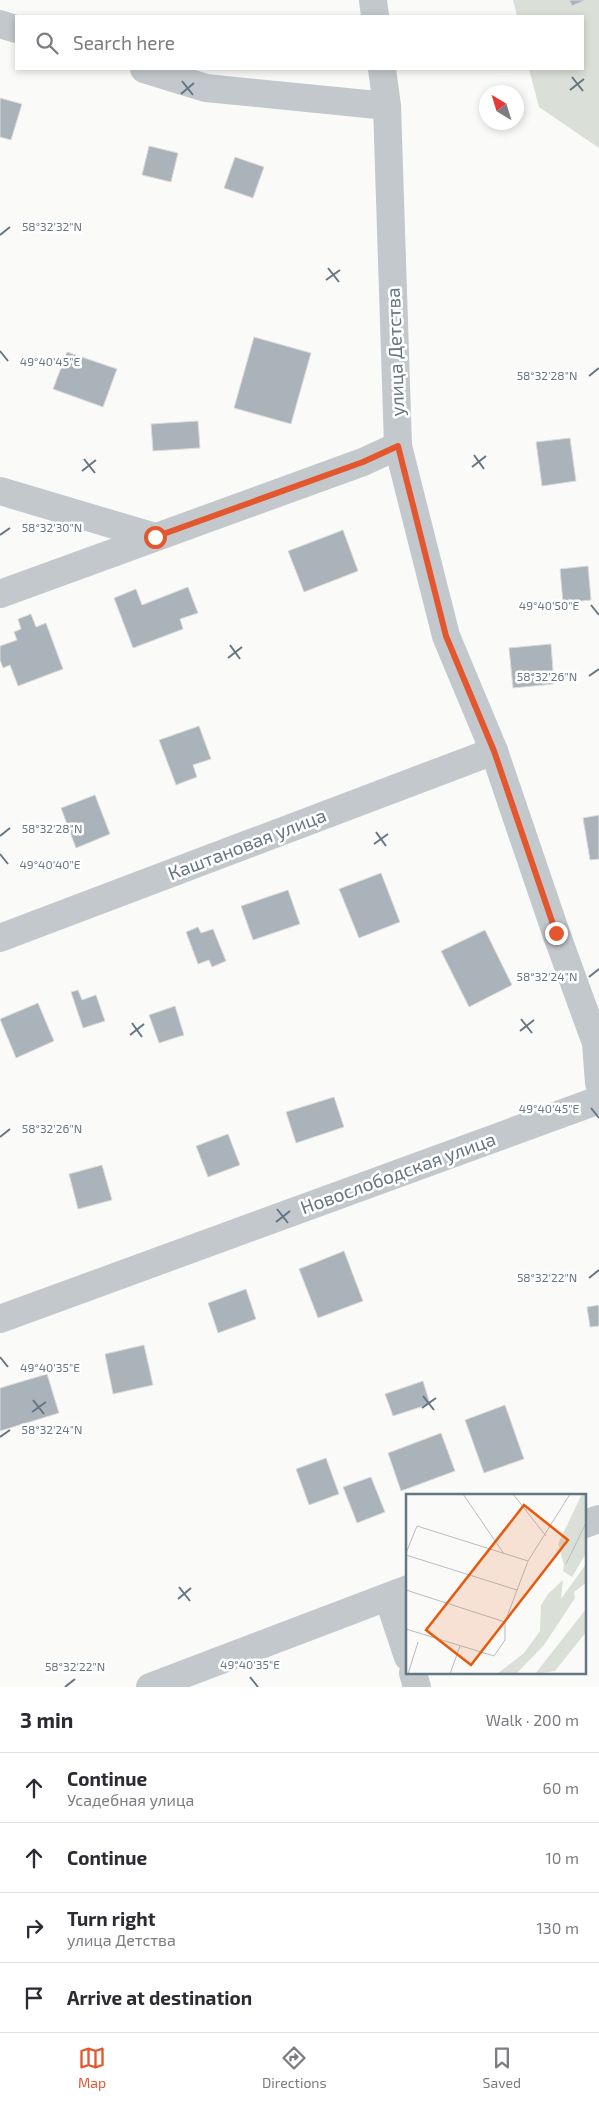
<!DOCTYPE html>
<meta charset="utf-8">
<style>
:root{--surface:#fff;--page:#f7f7f7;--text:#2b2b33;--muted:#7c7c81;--line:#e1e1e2;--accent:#e4572e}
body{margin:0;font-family:"Exo 2",sans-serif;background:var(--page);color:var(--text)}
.compass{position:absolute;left:479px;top:85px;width:45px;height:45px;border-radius:50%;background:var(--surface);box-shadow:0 2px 8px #0003;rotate:322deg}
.stop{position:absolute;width:15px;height:15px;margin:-11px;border:4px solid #e4572e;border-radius:50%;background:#fff}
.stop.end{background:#e4572e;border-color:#fff;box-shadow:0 1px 5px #0008}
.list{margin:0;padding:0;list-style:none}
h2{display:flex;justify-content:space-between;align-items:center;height:65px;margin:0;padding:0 20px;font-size:21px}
h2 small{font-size:16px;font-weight:400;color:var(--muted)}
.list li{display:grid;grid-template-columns:32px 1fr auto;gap:15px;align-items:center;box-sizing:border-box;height:70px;padding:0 20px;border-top:1px solid var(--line)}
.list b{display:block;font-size:19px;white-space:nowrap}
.list p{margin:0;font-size:16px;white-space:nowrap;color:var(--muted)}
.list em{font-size:16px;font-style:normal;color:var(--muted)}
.icon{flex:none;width:28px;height:28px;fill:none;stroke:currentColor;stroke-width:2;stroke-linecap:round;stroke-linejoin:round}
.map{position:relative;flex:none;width:599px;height:1687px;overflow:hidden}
.search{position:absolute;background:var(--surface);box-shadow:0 2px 8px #0003;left:15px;right:15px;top:15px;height:55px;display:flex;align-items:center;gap:12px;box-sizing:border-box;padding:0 18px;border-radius:0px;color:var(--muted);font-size:19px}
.sheet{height:345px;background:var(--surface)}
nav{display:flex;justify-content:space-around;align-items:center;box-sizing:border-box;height:70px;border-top:1px solid var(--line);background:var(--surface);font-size:14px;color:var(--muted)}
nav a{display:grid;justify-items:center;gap:2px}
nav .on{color:var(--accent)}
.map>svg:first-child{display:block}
</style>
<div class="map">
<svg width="599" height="1687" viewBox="0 0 599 1687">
<rect width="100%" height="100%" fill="#fafaf8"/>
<path fill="#dadfd7" d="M 513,0 L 599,0 L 599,148 L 539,107 L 529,69 L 583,69 L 583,16 L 517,16 Z"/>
<g fill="#aab3b9" stroke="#dcdcda">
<path d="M 569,0 L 586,0 L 572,6 Z"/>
<path d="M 0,98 L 22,104 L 11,140 L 0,137 Z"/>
<path d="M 149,146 L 178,153 L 171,182 L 142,175 Z"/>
<path d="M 235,157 L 264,167 L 253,198 L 224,188 Z"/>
<path d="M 254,337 L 311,353 L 291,424 L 234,408 Z"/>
<path d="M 67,352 L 117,369 L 103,407 L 53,389 Z"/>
<path d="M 198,421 L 200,448 L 153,451 L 151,424 Z"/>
<path d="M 570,438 L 576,481 L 542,486 L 536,442 Z"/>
<path d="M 343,530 L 358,571 L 304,592 L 288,551 Z"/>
<path d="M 588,566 L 591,600 L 563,603 L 560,569 Z"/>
<path d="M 188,587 L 198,613 L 180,619 L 183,629 L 133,648 L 114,598 L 136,589 L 142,605 Z"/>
<path d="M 31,614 L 36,627 L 46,623 L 63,669 L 18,686 L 10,665 L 3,668 L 0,660 L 0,646 L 17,640 L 14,632 L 21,629 L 18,619 Z"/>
<path d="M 551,644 L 554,684 L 513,688 L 509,648 Z"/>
<path d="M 199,726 L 211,759 L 193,765 L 197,777 L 176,785 L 159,740 Z"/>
<path d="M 95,795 L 110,834 L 76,848 L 61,808 Z"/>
<path d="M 599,815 L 599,859 L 590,860 L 583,818 Z"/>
<path d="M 381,873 L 400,922 L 359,938 L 339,889 Z"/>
<path d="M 288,890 L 300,924 L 253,940 L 241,906 Z"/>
<path d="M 198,927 L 201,933 L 213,929 L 226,961 L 212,967 L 209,960 L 198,964 L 186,932 Z"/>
<path d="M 485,930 L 512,985 L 469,1007 L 441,951 Z"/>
<path d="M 78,990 L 82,1000 L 96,995 L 105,1021 L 83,1028 L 71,992 Z"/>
<path d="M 38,1003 L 54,1041 L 16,1058 L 0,1019 Z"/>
<path d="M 175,1006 L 184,1035 L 159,1043 L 149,1015 Z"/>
<path d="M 334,1097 L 344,1127 L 296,1143 L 286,1112 Z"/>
<path d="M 228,1134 L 240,1165 L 208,1177 L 196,1146 Z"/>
<path d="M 102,1165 L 112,1200 L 78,1209 L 69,1174 Z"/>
<path d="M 344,1251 L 363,1301 L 318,1318 L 299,1269 Z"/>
<path d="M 246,1289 L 256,1319 L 218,1333 L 208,1303 Z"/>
<path d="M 599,1305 L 599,1326 L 590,1327 L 587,1307 Z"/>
<path d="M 144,1345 L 153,1385 L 113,1394 L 105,1354 Z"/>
<path d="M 47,1374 L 59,1413 L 0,1431 L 0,1388 Z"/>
<path d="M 423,1381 L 430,1404 L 393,1416 L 385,1394 Z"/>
<path d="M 505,1405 L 524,1459 L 484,1473 L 465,1420 Z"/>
<path d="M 441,1433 L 455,1471 L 401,1491 L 388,1453 Z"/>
<path d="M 326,1458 L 339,1494 L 309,1505 L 296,1469 Z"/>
<path d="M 371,1477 L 385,1512 L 357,1523 L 343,1487 Z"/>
</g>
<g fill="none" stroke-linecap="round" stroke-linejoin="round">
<g stroke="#c3c8cc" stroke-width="28">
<path d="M 373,0 L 375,16"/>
<path d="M 0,24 L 16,29"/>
<path d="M 144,69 L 206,88 L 387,106"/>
<path d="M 382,69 L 387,106 L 398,446 L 446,636 L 494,751 L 556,933 L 596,1043 L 599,1083"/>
<path d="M 0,491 L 155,537"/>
<path d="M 0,594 L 363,462 L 398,446"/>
<path d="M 0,938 L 494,751"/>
<path d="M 0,1319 L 599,1100"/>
<path d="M 585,1524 L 599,1519"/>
<path d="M 388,1597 L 408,1657"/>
<path d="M 413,1673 L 417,1687"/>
<path d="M 150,1687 L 408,1589"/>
</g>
</g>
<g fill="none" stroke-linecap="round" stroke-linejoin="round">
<path stroke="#e4572e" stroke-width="6" d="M 155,537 L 363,462 L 398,446 L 446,636 L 494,751 L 556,933"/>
</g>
<path fill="none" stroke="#657683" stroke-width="2" d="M 572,77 L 583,91M 182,81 L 193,95M 570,90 L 584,79M 181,94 L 194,83M 0,235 L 10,227M 328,268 L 339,282M 326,280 L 340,270M 0,351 L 8,361M 589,376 L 599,368M 474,455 L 484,469M 84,459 L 95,473M 472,467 L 486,456M 82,471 L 96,460M 0,535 L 10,528M 591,605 L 599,615M 230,645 L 240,659M 228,658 L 242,647M 589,676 L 599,669M 376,832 L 386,846M 0,836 L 10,828M 374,844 L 388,834M 0,854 L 8,864M 589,977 L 599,969M 521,1019 L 532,1033M 132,1023 L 142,1037M 520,1031 L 534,1020M 130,1035 L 144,1024M 591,1108 L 599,1118M 0,1137 L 10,1129M 277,1209 L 288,1223M 276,1222 L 290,1211M 589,1278 L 599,1270M 0,1357 L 8,1367M 423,1396 L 434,1410M 33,1400 L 44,1414M 422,1408 L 436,1398M 32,1412 L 46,1402M 0,1437 L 10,1430M 179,1587 L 190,1601M 178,1599 L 191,1588M 250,1677 L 258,1687M 65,1687 L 75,1679"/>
<g text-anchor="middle" stroke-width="5" stroke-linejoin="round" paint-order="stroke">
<g font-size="19" fill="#657683" stroke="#fff">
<text transform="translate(395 352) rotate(-92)" y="7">улица Детства</text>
<text transform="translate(247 844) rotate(-21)" y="7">Каштановая улица</text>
<text transform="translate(398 1173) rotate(-20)" y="7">Новослободская улица</text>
</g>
</g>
<g transform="translate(406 1494)">
<rect width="180" height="180" fill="#fafaf8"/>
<path d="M 176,0 L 180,0 L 180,59 L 166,83 L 157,77 L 158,71 L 152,50 ZM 180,70 L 180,89 L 168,98 L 169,104 L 138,151 L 110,180 L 91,180 L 118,159 L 134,137 L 135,111 L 142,100 L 157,86 L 155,105 ZM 180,115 L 180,138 L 149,177 L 129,180 Z" fill="#dadfd7"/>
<path fill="none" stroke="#b5bdc2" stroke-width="1" d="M 57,0 L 98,60M 107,0 L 140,42M 0,59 L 11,32 L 122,67M 0,61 L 111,96M 160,70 L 180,29M 0,96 L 99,128M 0,135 L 88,162 L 99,146 L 99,128 L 122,67 L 164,0M 2,180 L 12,148M 44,180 L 54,152"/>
<path fill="#e8590c" fill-opacity="0.15" stroke="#e8590c" stroke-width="2.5" d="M 118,11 L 162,46 L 65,171 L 20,136 Z"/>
<rect width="180" height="180" fill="none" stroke="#657683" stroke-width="2.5"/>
</g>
<g font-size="12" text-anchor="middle" fill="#657683" stroke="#fff" stroke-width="5" stroke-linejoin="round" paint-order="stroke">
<text x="52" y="231">58°32'32"N</text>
<text x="50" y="366">49°40'45"E</text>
<text x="547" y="380">58°32'28"N</text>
<text x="52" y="532">58°32'30"N</text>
<text x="549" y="610">49°40'50"E</text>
<text x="547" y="681">58°32'26"N</text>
<text x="52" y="833">58°32'28"N</text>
<text x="50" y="869">49°40'40"E</text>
<text x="547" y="981">58°32'24"N</text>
<text x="549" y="1113">49°40'45"E</text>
<text x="52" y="1133">58°32'26"N</text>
<text x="547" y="1282">58°32'22"N</text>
<text x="50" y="1372">49°40'35"E</text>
<text x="52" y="1434">58°32'24"N</text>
<text x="250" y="1669">49°40'35"E</text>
<text x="75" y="1671">58°32'22"N</text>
</g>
</svg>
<svg class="compass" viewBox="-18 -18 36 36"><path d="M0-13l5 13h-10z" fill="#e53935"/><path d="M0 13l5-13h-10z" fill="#7c7c81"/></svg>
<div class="stop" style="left:155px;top:537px"></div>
<div class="stop end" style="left:556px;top:933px"></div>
<div class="search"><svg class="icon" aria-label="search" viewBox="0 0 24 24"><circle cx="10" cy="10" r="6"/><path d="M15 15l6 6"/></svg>Search here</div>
</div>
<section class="sheet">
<h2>3 min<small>Walk · 200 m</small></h2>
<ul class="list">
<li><svg class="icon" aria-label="ahead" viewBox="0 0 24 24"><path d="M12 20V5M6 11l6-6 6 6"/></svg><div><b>Continue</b><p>Усадебная улица</p></div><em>60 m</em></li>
<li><svg class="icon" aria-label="ahead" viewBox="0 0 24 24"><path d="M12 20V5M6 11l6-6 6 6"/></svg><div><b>Continue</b></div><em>10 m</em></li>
<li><svg class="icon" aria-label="right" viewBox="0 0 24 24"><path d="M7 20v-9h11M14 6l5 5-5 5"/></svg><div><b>Turn right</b><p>улица Детства</p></div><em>130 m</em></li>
<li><svg class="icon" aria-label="arrive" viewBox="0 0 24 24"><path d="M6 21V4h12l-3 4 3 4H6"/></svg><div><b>Arrive at destination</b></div></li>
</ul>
</section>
<nav>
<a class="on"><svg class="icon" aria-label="map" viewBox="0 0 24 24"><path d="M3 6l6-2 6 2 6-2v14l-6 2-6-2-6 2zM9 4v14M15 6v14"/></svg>Map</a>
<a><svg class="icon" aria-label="directions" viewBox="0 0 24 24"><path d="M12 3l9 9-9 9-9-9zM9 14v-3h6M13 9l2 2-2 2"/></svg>Directions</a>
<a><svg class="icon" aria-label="saved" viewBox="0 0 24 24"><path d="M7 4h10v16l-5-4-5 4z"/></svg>Saved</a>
</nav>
